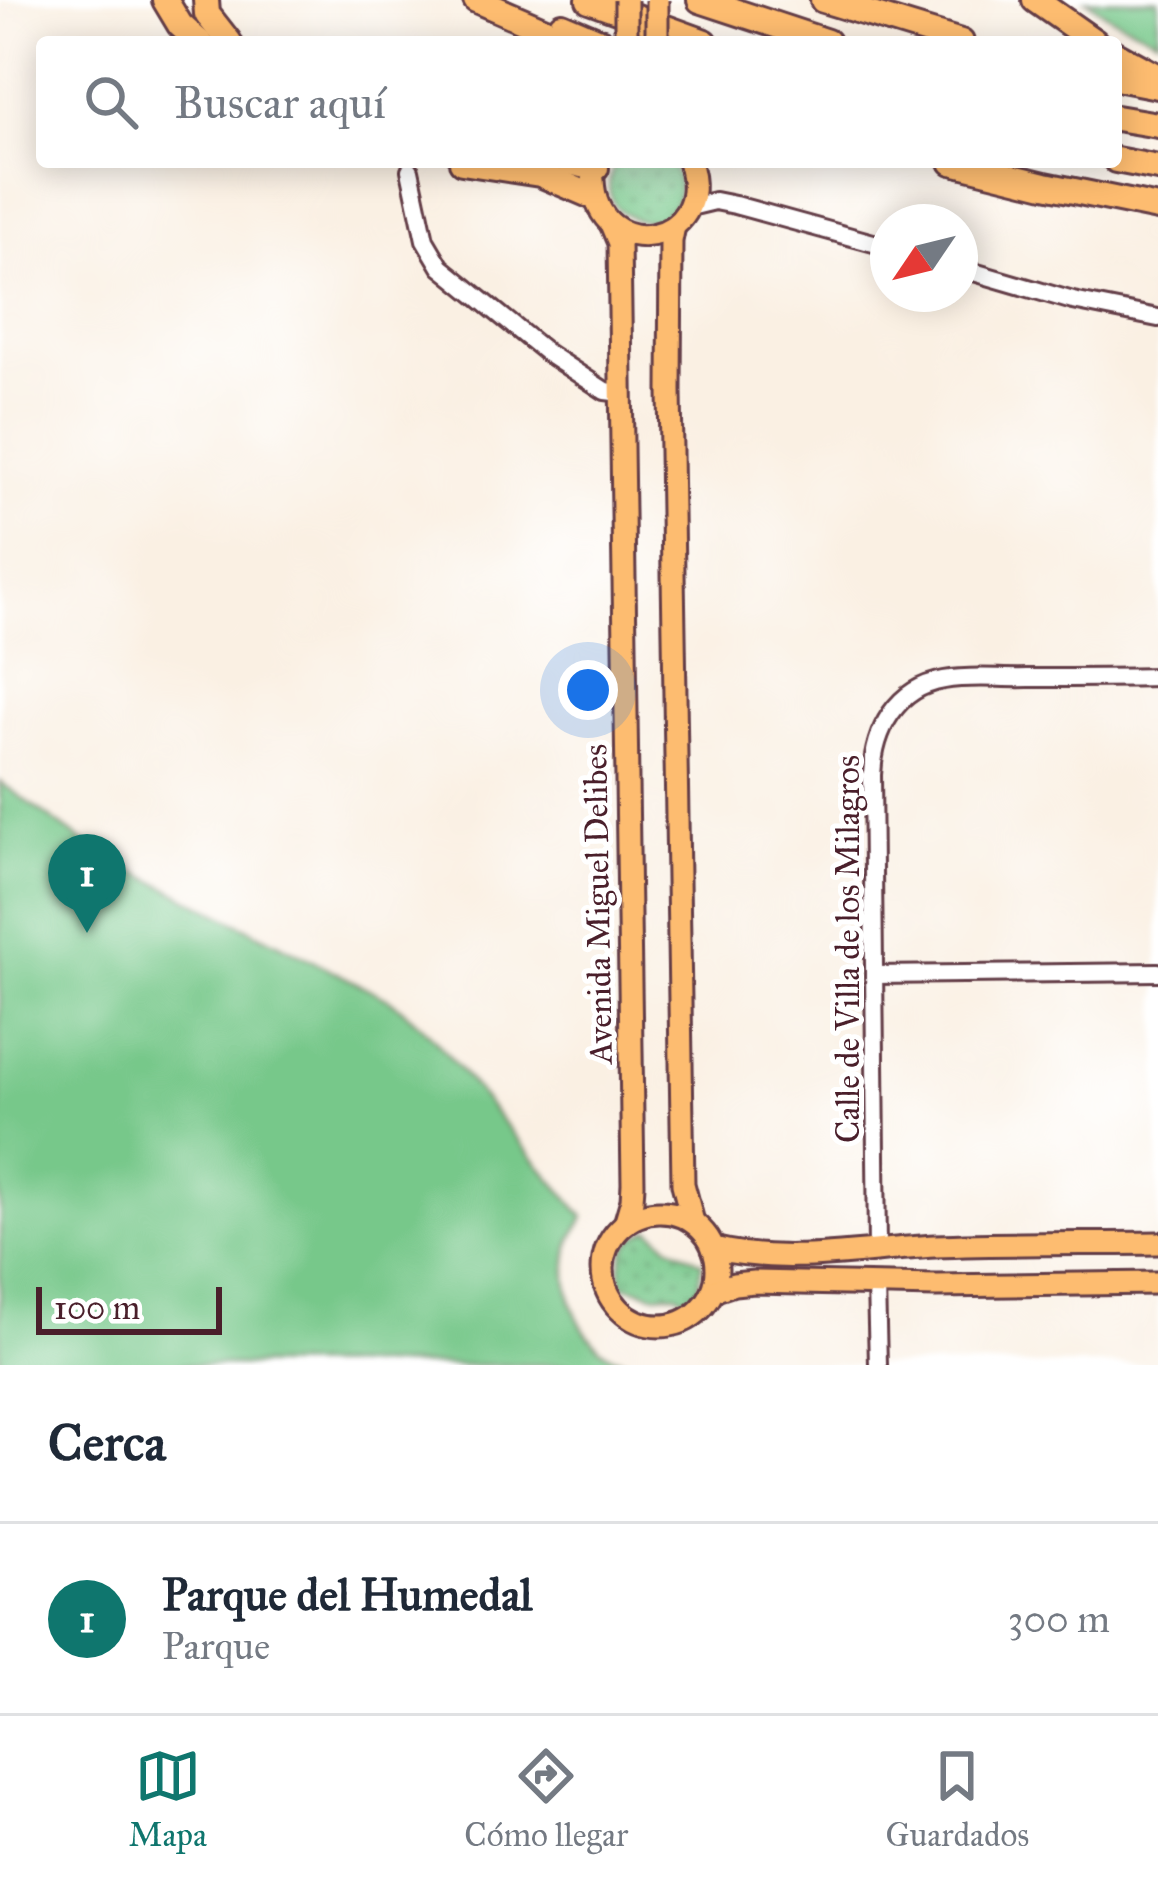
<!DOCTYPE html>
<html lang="es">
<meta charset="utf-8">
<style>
:root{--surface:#fff;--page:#f6f6f7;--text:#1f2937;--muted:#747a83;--line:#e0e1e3;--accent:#0f766e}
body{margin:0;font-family:"IM FELL Great Primer",serif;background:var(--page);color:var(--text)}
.compass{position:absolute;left:870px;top:204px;width:108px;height:108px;border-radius:50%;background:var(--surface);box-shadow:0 6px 30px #0003;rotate:235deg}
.scale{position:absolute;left:36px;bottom:30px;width:186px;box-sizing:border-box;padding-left:12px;border:6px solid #4a1f2b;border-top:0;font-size:33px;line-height:42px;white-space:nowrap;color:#4a1f2b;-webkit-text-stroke:9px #fff;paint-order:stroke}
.you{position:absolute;left:588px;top:690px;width:42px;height:42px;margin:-30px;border:9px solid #fff;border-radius:50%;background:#1a73e8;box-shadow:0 0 0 18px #1a73e833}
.badge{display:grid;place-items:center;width:78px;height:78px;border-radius:50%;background:var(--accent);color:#fff;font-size:39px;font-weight:700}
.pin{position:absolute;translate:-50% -99px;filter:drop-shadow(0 3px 6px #0008)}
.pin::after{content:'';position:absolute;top:63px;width:42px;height:36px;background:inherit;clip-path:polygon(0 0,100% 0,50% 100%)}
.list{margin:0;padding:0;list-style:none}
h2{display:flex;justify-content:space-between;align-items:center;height:156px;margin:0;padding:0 48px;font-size:51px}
h2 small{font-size:39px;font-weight:400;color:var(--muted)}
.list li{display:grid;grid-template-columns:78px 1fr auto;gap:36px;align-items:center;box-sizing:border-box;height:192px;padding:0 48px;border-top:3px solid var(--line)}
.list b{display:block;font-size:45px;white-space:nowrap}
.list p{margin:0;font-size:39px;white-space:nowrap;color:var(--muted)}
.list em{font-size:39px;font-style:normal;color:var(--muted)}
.icon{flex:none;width:66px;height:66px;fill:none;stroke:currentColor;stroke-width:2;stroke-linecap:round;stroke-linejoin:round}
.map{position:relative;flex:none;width:1158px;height:1365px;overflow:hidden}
.search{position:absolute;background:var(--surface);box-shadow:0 6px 30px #0003;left:36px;right:36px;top:36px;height:132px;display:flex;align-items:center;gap:30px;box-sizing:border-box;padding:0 42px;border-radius:12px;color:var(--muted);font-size:45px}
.sheet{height:348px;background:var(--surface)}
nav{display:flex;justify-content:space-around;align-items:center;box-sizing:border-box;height:168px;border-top:3px solid var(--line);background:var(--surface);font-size:33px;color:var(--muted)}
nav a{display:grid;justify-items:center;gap:6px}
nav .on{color:var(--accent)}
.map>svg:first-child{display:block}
</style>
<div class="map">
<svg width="1158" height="1365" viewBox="0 0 1158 1365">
<defs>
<pattern id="garden-dots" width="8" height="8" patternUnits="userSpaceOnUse" patternTransform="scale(3)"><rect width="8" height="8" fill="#77c88a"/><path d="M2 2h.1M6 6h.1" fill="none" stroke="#68ab77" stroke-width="1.8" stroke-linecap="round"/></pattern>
</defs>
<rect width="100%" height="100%" fill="#fff"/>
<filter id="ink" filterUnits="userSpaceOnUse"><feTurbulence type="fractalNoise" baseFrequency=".00833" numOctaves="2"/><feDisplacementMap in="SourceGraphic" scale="24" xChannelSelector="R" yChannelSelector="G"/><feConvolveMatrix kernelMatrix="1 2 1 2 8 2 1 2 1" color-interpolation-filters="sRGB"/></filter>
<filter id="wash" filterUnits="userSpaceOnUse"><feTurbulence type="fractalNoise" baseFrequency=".004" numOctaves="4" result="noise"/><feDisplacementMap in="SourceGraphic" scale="48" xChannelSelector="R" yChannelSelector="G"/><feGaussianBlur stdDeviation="2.7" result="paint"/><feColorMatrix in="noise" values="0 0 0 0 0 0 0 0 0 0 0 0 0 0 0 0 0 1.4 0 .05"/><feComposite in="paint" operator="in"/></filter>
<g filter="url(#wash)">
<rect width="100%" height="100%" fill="#faf0e3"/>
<g fill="#77c88a" stroke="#60745a" stroke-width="3">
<path d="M 1086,0 L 1158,0 L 1158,39 L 1111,17 Z"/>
<path d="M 0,782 L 100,854 L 389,999 C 432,1030 453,1062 486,1102 C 518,1141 552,1179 584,1217 C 580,1225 574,1234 571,1242 C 558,1281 576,1339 614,1357 C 636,1365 666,1365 689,1363 L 689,1365 L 0,1365 Z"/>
</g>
<g fill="url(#garden-dots)" stroke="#60745a" stroke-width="3">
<path d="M 617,162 L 670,162 C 677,173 681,184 677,198 C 659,245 585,212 617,162 Z"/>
<path d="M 650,1229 L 669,1245 L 702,1262 L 698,1288 L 689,1300 L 676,1293 L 654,1294 L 623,1285 C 616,1258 625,1240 650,1229 Z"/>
</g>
</g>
<g filter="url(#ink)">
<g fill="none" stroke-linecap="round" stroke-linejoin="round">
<g stroke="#643e47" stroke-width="22">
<g id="minor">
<path d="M 410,170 L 425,240 L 441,267 L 547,353 L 605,391 L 623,393"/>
<path d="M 690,207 L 715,201 L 735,205 L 888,247"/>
<path d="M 960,268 L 1073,301 L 1158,318"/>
<path d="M 874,975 L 1158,972"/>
<path d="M 877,1250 L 872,775 C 874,730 896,688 944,680 C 971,675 1001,679 1028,678 C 1071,678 1115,678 1158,677"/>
<path d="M 876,1285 L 878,1365"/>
</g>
</g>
<g stroke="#643e47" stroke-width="27">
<g id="major">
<path d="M 593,180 C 597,267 717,245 689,162"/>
<path d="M 611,224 L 619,243 L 633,1184 L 632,1200 L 625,1224"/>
<path d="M 674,226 L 671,241 L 670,390 L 683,1184 L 693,1222"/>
<circle cx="660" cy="1269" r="57"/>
<path d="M 713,1248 C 785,1266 862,1250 935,1246 C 1009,1243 1084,1244 1158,1243"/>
<path d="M 713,1291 L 734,1284 L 754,1282 L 936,1286 L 1158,1283"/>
</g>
</g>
<g stroke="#643e47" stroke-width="30">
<g id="highway">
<path d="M 165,0 L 180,25 L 199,42"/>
<path d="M 206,0 L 207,14 L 229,42"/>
<path d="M 476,0 L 573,42"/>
<path d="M 589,0 L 705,42"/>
<path d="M 700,0 L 827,42"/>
<path d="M 823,0 L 961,42"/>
<path d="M 1035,0 L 1095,42"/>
<path d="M 562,25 L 602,42"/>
<path d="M 1116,54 L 1158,77"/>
<path d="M 1116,78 L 1158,86"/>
<path d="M 1116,118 L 1158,125"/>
<path d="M 1116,160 L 1158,168"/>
<path d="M 462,162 L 540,174 L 594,197"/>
<path d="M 569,162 L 596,168"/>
<path d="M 952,162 L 1045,185 L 1158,208"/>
</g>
</g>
<use href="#minor" stroke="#fff" stroke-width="16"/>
<use href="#major" stroke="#fdbc6f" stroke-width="21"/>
<use href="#highway" stroke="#fdbc6f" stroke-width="24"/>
<g stroke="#643e47" stroke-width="27" stroke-linecap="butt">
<g id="major-bridge">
<path d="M 626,0 L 626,42"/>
<path d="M 657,0 L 657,42"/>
</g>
</g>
<use href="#major-bridge" stroke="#fdbc6f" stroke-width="21"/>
</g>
</g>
<g text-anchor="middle" stroke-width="10" stroke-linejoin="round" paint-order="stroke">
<g font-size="33" fill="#4a1f2b" stroke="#fff">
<text transform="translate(597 904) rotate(-91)" y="12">Avenida Miguel Delibes</text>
<text transform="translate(847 949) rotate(-90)" y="12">Calle de Villa de los Milagros</text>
</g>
</g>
</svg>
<svg class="compass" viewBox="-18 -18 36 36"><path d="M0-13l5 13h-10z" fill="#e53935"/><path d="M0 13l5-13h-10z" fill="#747a83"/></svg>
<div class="scale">100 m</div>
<div class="you"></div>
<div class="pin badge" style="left:87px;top:933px">1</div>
<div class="search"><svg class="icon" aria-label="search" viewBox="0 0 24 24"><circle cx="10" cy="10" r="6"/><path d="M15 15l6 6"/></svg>Buscar aquí</div>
</div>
<section class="sheet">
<h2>Cerca<small></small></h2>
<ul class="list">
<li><span class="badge">1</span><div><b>Parque del Humedal</b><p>Parque</p></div><em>300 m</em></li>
</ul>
</section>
<nav>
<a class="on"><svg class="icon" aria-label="map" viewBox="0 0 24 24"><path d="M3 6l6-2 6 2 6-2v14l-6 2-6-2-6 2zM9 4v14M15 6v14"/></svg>Mapa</a>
<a><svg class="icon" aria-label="directions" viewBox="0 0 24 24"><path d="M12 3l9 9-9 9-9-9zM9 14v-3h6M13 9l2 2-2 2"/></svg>Cómo llegar</a>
<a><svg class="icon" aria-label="saved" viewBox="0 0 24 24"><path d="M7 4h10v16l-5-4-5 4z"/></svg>Guardados</a>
</nav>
